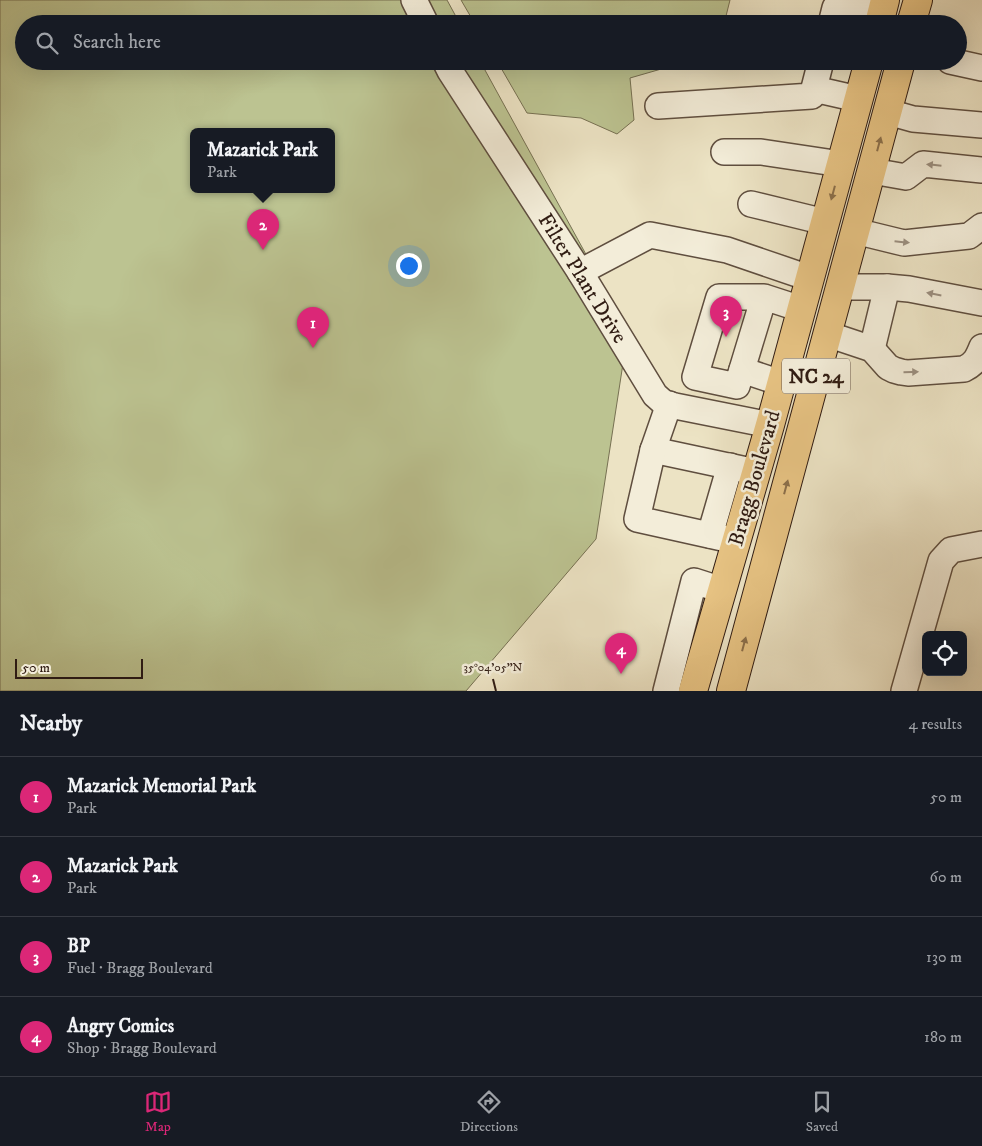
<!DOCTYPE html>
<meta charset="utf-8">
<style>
:root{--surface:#171b24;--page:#20242c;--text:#f1f3f6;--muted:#9ea1a6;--line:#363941;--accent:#db2777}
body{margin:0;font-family:"IM FELL DW Pica",serif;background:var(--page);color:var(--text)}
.controls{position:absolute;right:15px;bottom:15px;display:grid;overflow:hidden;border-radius:8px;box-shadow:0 5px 20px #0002}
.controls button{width:45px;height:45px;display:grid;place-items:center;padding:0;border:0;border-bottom:1px solid var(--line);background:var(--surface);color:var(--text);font:25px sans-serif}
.scale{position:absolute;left:15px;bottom:12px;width:128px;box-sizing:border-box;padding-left:5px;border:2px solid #301c13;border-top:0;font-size:14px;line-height:18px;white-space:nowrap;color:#301c13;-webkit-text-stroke:4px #f3edd9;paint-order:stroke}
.you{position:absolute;left:408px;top:265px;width:18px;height:18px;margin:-12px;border:4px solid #fff;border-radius:50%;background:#1a73e8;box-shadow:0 0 0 8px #1a73e833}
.badge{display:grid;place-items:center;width:32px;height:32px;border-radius:50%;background:var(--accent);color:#fff;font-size:16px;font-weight:700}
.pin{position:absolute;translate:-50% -41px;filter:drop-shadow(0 1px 2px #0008)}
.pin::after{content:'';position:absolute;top:26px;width:18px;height:15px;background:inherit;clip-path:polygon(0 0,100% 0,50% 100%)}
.popup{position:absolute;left:190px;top:128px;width:145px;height:65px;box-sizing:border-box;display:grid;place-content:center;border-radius:8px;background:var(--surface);filter:drop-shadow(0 1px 4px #0005);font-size:16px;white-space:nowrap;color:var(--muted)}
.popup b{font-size:19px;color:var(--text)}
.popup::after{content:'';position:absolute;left:50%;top:100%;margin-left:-10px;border:10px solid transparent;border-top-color:var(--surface)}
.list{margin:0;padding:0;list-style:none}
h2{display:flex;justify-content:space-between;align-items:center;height:65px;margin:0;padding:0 20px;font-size:21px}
h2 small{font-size:16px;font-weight:400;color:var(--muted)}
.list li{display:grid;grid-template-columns:32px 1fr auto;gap:15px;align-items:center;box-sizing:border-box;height:80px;padding:0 20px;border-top:1px solid var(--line)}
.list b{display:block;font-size:19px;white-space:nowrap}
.list p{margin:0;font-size:16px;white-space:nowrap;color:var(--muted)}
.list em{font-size:16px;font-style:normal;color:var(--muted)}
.icon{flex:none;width:28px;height:28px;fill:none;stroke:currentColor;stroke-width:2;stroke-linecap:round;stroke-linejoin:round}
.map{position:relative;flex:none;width:982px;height:691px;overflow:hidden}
.search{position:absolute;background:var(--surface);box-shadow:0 5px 20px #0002;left:15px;right:15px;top:15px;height:55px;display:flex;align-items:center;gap:12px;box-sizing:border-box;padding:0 18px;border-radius:28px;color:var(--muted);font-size:19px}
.sheet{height:385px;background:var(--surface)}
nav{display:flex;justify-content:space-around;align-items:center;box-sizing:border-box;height:70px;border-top:1px solid var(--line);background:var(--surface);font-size:14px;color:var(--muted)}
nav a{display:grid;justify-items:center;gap:2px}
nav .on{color:var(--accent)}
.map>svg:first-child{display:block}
</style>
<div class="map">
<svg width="982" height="691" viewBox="0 0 982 691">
<rect width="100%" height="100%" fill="#ece3c4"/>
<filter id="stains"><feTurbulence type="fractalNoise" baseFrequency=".004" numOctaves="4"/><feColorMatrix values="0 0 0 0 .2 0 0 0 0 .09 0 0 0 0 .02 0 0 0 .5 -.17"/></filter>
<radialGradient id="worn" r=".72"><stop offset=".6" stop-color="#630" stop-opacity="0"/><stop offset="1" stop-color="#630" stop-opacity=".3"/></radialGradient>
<g fill="#bcc391" stroke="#767052" fill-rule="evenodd">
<path d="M 0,0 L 447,0 L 460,24 L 24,24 L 24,61 L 480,61 L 628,331 L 596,539 L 466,691 L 0,691 ZM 194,131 L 332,131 L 332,189 L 194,189 Z"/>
<path d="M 461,0 L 730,0 L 724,24 L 475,24 Z"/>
<path d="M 497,61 L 689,61 L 630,78 L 634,120 L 617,134 L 581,118 L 527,113 Z"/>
</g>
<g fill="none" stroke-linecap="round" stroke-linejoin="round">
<g stroke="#5f4e3f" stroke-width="28">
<g id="minor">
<path d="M 414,0 L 426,24"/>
<path d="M 831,24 L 835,8 L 858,4 L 883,9"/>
<path d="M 445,61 L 450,71 L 580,272 L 655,395 L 664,403 L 675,406 L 770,425"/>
<path d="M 950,61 L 982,68"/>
<path d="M 814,89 L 858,99"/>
<path d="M 658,106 L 812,96 L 821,61"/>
<path d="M 888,112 L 913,119 L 982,125"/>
<path d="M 724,152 L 761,152 L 841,164"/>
<path d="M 872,171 L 906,177 L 923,164 L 982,170"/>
<path d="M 751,204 L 825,222"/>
<path d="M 855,231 L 904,243 L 969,236 L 982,226"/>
<path d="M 580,272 L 650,235 L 727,250 L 809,278"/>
<path d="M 840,287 L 887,287 L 909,289 L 982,303"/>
<path d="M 764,297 L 737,386 L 695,377 L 719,297 L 764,297 L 801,309"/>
<path d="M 827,334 L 872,349 L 888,367 L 894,370 L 901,372 L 908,373 L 964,369 C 975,364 978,357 982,347"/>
<path d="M 872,349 L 887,287"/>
<path d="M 742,370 L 781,383"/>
<path d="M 669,404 L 653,450 L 756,472"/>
<path d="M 653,450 L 637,519 L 736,541"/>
<path d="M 710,535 L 730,466"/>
<path d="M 666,691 L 694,581 L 722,590"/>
<path d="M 904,691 L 941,561 L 951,550 L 982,544"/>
</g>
</g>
<g stroke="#301c13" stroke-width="30">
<g id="major">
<path d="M 879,24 L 885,0"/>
<path d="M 911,24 L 918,0"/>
<path d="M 693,691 L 770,425 L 869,61"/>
<path d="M 731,691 L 901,61"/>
</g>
</g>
<use href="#minor" stroke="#f3edd9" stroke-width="25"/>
<use href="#major" stroke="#e6c282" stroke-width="28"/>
</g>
<defs><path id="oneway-solid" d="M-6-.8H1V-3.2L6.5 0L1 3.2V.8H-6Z" transform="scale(1.25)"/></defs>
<g fill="#8b6f4a">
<use href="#oneway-solid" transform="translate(879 144) rotate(-75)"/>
<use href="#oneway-solid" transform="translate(833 193) rotate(105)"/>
<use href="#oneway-solid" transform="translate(786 487) rotate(-75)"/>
<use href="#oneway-solid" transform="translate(744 644) rotate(-75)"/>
</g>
<g fill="#9b8f80">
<use href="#oneway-solid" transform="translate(934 165) rotate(-174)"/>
<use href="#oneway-solid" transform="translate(902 242) rotate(6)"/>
<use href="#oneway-solid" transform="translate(934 294) rotate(-169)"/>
<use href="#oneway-solid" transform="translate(911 372) rotate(-1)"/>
</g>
<path fill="none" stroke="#301c13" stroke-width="2" d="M 493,679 L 496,691"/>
<g text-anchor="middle" stroke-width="5" stroke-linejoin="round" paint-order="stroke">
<rect fill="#f3edd9" stroke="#6a5b4e" stroke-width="1" x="782" y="358.5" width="68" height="35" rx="4"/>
<g font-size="20" font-weight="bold" fill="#301c13">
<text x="816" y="383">NC 24</text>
</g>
<g font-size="21" fill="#301c13" stroke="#f3edd9">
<text transform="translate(583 278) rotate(58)" y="7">Filter Plant Drive</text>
<text transform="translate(754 478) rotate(-74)" y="7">Bragg Boulevard</text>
</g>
</g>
<g font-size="12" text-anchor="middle" fill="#301c13" stroke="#f3edd9" stroke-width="5" stroke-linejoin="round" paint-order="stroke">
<text x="493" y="671">35°04'05"N</text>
</g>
<rect width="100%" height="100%" filter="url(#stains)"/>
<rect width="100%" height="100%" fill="url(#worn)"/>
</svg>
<div class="controls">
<button><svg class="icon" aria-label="locate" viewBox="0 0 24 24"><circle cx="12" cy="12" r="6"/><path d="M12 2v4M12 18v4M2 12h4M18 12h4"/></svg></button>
</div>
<div class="scale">50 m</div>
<div class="you"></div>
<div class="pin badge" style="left:313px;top:348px">1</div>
<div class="pin badge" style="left:263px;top:250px">2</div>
<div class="popup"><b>Mazarick Park</b>Park</div>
<div class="pin badge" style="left:726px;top:337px">3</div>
<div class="pin badge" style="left:621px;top:674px">4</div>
<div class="search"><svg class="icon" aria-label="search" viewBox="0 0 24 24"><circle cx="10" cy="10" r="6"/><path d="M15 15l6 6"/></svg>Search here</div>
</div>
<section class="sheet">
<h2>Nearby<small>4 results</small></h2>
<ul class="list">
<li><span class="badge">1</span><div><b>Mazarick Memorial Park</b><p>Park</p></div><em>50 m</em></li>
<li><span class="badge">2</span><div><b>Mazarick Park</b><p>Park</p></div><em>60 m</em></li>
<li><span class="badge">3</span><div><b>BP</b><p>Fuel · Bragg Boulevard</p></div><em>130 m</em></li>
<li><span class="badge">4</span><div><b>Angry Comics</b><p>Shop · Bragg Boulevard</p></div><em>180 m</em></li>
</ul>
</section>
<nav>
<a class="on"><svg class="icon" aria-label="map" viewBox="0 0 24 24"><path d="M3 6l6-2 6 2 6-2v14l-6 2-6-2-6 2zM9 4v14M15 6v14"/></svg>Map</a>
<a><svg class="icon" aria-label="directions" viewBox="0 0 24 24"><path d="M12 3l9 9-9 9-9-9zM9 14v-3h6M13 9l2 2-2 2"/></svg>Directions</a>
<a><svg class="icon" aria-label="saved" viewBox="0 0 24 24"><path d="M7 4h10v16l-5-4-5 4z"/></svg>Saved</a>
</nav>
